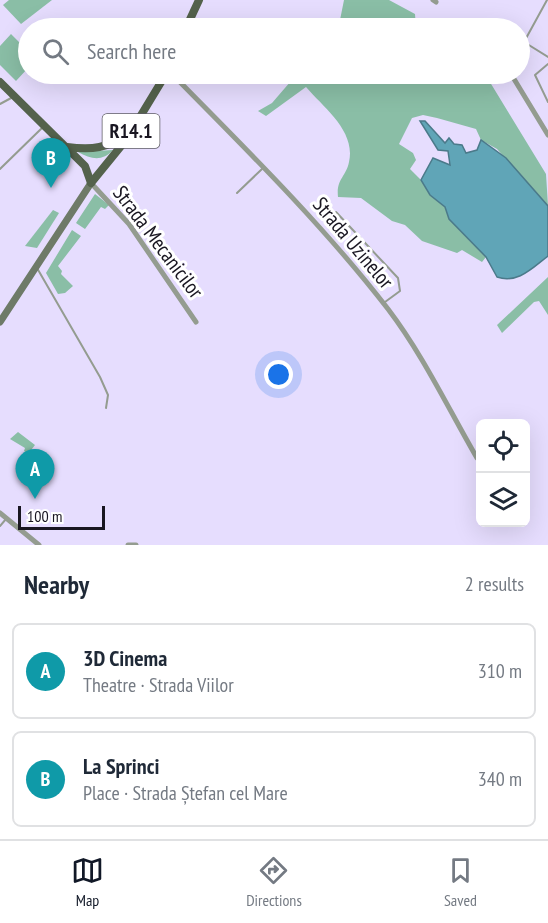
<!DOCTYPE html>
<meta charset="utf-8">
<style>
:root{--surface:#fff;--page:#f6f6f7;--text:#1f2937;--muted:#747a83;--line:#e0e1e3;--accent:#111827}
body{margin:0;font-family:"PT Sans Narrow",sans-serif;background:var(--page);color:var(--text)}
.controls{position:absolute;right:18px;bottom:18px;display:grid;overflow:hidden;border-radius:9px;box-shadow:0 6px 24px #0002}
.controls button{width:54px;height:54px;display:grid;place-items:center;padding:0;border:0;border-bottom:2px solid var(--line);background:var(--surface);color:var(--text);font:30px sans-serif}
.scale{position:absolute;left:18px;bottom:15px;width:87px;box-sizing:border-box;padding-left:6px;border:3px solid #191621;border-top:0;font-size:16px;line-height:21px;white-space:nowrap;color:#191621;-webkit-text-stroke:4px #fff;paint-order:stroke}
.you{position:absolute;left:279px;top:375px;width:21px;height:21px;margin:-15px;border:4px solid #fff;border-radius:50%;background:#1a73e8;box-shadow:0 0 0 9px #1a73e833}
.badge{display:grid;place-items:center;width:39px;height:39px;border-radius:50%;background:var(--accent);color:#fff;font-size:20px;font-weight:700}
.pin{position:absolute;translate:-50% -50px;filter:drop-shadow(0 2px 3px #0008)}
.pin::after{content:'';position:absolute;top:32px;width:21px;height:18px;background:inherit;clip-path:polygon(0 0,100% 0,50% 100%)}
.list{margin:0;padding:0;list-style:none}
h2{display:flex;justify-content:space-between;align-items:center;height:78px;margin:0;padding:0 24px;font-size:26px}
h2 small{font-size:20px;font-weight:400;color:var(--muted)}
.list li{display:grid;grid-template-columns:39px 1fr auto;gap:18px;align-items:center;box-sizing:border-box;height:96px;margin:0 12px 12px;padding:0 12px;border:2px solid var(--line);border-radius:9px}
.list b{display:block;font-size:22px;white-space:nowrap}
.list p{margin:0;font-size:20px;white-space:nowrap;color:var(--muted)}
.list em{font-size:20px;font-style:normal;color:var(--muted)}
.icon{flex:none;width:33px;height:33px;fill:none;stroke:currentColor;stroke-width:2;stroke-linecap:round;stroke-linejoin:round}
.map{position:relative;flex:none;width:548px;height:545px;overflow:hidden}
.search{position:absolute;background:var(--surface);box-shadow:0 6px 24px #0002;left:18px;right:18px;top:18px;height:66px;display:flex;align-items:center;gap:15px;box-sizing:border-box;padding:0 21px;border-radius:33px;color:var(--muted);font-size:22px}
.sheet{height:294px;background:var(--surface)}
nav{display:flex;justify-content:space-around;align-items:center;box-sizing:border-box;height:84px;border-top:2px solid var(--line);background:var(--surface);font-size:16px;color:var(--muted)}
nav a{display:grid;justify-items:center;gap:3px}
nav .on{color:var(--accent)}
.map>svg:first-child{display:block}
</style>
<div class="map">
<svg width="548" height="545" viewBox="0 0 548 545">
<rect width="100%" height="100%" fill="#e6ddfe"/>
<g fill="#8abea6">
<path d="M 9,0 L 52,0 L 21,24 L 3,5 Z"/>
<path d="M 344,0 L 389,0 L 415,14 L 416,28 L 323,28 L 340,20 Z"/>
<path d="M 11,34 L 21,44 L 28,37 L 28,68 L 16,81 L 0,65 L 0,46 Z"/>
<path d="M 297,74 L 485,74 L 546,174 L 548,206 L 497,149 L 481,140 L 476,129 L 437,118 L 423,115 L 412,118 L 399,144 L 413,153 L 416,160 L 410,169 L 421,180 L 430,195 L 445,207 L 449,219 L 486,257 L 482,262 L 462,250 L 457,253 L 422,241 L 405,225 L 392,221 L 361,198 L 338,197 C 336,179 346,177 349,162 C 356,131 324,108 306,87 L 266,116 L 258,111 L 272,103 Z"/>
<path d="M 113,150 C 102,162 91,159 78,152 Z"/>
<path d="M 95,194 L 109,205 L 105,209 L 101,207 L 85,229 L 76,223 Z"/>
<path d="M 53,210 L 59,213 L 37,248 L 25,246 Z"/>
<path d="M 72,230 L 81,236 L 58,266 L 62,271 L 61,274 L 73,286 L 65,293 L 58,294 L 46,273 Z"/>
<path d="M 548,277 L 548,315 L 539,301 L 534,302 L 502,333 L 497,325 Z"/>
<path d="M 18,432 L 35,445 L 28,454 L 24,451 L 25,448 L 10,439 Z"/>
</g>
<path fill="#60a5b7" stroke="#4b7a8a" stroke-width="1.5" d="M 420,121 L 425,121 L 445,143 L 449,138 L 454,144 L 462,145 L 466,153 L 477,150 L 481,140 L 506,158 L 548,206 L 548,256 C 532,268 518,284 497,277 L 486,257 L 449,219 L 445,207 L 430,195 L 421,180 L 433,158 L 450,165 L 448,151 L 438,150 Z"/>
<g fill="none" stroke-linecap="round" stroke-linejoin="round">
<g stroke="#949c90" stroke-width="2">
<path d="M 520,42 L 524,42 L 547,0"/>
<path d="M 524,42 L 548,57"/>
<path d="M 548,64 L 535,75 L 548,102"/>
<path d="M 0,104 L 13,97"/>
<path d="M 0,169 L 43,127"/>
<path d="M 237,193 L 262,169"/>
<path d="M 336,212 L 398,278 L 400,291 L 385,302"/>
<path d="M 37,268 L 100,377 L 108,395 L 106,408"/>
<path d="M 0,526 L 6,519"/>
</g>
<g stroke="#949c90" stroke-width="5">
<path d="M 433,0 L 436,2"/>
<path d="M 172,74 C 247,150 323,225 388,309 C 423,355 448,408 477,458"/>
<path d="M 511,74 L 548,135"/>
<path d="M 91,183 L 129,224 L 196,322"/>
<path d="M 0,513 L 39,545"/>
<path d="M 128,545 L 136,545"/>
</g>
<path stroke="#6e7a68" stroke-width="7" d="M 0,322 L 91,183"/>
<g stroke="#54624c" stroke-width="8">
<path d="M 186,28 L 199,0"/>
<path d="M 0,82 L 85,166 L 91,183"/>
<path d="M 67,147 C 91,150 109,149 128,132"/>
<path d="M 91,183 L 126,140 L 166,74"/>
</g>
</g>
<g text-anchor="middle" stroke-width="6" stroke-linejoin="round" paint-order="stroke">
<rect fill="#fff" stroke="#5e5c64" stroke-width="1.5" x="102.5" y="114" width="57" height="34" rx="4.5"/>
<g font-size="20" font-weight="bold" fill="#191621">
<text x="131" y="138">R14.1</text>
</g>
<g font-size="21" fill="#191621" stroke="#fff">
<text transform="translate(158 242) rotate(53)" y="7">Strada Mecanicilor</text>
<text transform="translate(353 243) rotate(50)" y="7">Strada Uzinelor</text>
</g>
</g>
</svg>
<div class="controls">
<button><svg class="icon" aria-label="locate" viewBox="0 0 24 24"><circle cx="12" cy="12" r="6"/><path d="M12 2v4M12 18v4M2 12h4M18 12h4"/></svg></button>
<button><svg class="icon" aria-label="layers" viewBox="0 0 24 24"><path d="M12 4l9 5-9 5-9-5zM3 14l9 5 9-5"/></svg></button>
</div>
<div class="scale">100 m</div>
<div class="you"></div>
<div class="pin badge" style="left:35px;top:499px;background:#0f9aa8">A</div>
<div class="pin badge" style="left:51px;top:188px;background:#0f9aa8">B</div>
<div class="search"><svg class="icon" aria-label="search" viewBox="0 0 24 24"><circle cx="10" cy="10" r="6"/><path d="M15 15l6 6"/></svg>Search here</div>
</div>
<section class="sheet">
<h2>Nearby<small>2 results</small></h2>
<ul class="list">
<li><span class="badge" style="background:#0f9aa8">A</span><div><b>3D Cinema</b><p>Theatre · Strada Viilor</p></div><em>310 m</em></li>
<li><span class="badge" style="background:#0f9aa8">B</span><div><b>La Sprinci</b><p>Place · Strada Ștefan cel Mare</p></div><em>340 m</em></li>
</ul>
</section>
<nav>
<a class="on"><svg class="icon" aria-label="map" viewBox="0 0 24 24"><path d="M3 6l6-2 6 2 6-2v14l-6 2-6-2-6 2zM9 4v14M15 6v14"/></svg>Map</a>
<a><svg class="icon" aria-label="directions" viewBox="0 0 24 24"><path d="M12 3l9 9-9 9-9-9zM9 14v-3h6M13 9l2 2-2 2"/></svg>Directions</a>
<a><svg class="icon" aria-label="saved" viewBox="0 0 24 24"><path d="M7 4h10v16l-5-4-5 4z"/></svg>Saved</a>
</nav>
